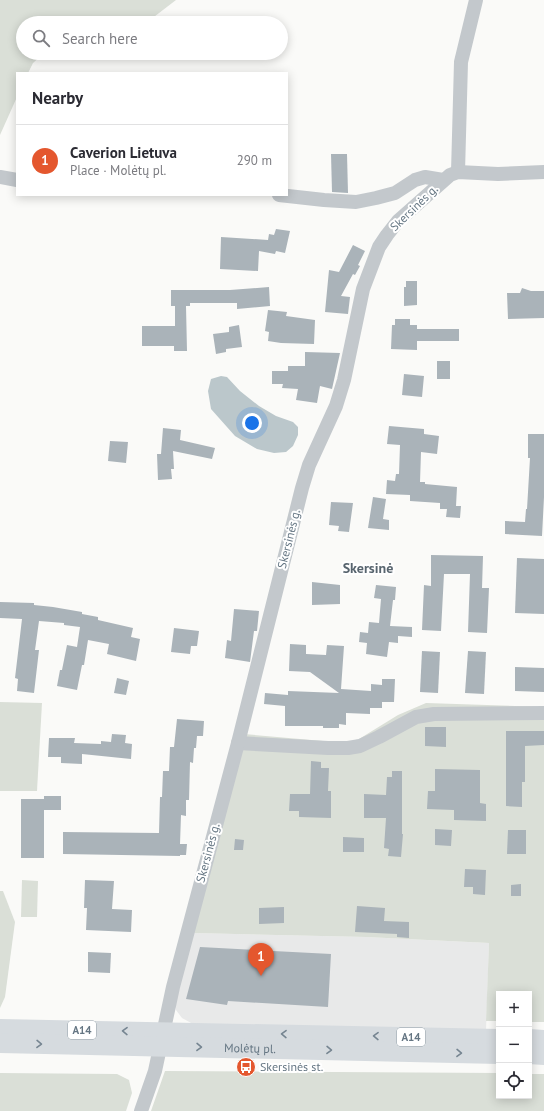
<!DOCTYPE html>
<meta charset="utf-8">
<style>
:root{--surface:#fff;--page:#f7f7f7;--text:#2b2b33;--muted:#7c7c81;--line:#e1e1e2;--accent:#e4572e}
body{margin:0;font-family:"PT Sans",sans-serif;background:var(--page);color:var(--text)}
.controls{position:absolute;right:12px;bottom:12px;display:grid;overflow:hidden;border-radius:0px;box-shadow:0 2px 10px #0003}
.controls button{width:36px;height:36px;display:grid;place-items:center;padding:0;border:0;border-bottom:1px solid var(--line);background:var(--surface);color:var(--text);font:20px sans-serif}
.you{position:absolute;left:252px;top:423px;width:14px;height:14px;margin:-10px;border:3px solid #fff;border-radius:50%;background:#1a73e8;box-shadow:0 0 0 6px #1a73e833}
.badge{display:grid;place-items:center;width:26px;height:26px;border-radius:50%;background:var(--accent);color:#fff;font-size:13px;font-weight:700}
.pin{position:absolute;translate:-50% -33px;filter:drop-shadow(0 1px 2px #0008)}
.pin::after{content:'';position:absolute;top:21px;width:14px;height:12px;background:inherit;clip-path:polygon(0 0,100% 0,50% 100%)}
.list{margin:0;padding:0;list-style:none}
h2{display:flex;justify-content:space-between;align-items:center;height:52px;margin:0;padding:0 16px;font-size:17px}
h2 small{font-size:13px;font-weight:400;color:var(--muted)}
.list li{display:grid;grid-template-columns:26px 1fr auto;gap:12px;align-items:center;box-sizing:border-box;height:72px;padding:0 16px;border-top:1px solid var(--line)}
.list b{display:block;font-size:15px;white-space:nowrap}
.list p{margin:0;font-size:13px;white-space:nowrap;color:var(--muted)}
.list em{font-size:13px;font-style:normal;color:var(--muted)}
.icon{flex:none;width:22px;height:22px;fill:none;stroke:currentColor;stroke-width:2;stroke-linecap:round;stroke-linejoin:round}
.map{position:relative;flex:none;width:544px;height:1111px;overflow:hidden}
.search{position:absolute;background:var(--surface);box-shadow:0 2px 10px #0003;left:16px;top:16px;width:272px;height:44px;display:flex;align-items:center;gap:10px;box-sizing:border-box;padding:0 14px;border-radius:22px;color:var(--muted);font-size:15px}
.panel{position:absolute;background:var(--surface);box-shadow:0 2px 10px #0003;left:16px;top:72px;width:272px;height:124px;border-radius:0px}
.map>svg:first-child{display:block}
</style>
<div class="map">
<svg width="544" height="1111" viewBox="0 0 544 1111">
<rect width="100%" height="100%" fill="#fafaf8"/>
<path fill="#e8e9e9" d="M 193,933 L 366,937 L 489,943 L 486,1031 L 193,1024 L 182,1018 L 176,1010 L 175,1004 Z"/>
<g fill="#dadfd7">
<path d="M 0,0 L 176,0 L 146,23 L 23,23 L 23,53 L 44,53 L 33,63 L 28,73 L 17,73 L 17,97 L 0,135 Z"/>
<path d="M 0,702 L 42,703 L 37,791 L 0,791 Z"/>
<path d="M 426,703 L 544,707 L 544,1022 L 529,1022 L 529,994 L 499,994 L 499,1021 L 486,1021 L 489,943 L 366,937 L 193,933 L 244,734 L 346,743 L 359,739 L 398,715 Z"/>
<path d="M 22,880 L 38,881 L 37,917 L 21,917 Z"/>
<path d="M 0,891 L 3,891 L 15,922 L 5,997 L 0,1008 Z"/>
<path d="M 165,1071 L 499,1073 L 499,1096 L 529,1096 L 529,1074 L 544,1074 L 544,1111 L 151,1111 Z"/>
<path d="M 0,1073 L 117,1074 L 129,1080 L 132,1093 L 126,1111 L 0,1111 Z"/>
</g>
<path fill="#bbc7cb" d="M 221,376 L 227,377 L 240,391 L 259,406 L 276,416 L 293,422 L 298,427 L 298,435 L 293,446 L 286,452 L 274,453 L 257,449 L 235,436 L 211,409 L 208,391 L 211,379 Z"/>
<g fill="#aab3b9">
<path d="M 331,154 L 347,154 L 348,193 L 332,192 Z"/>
<path d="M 276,229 L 290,231 L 285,253 L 276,251 L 275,254 L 259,251 L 258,271 L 220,269 L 221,237 L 268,240 L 269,234 L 274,235 Z"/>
<path d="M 353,245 L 365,251 L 358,265 L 360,266 L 355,275 L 353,274 L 341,296 L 350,297 L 348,314 L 325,312 L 329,270 L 339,272 Z"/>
<path d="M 406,281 L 417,281 L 417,305 L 404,306 L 404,287 L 406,287 Z"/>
<path d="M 269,287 L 270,306 L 237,309 L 237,303 L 190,303 L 190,306 L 186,306 L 187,351 L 174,351 L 174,346 L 142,346 L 142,326 L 175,326 L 175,306 L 171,306 L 171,290 L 230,290 Z"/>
<path d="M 522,288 L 531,291 L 544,291 L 544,318 L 508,319 L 507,293 L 520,293 Z"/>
<path d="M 268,310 L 287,312 L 286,316 L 315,320 L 314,344 L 281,343 L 268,341 L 269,332 L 265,331 Z"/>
<path d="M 395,319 L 410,319 L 410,325 L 417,325 L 417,329 L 459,329 L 459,341 L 417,341 L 417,350 L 391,349 L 392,325 L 395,325 Z"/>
<path d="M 239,325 L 242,347 L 226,349 L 226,352 L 216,354 L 213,334 L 229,332 L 229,327 Z"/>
<path d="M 305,352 L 340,353 L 332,389 L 320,386 L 317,403 L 296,400 L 298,389 L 282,388 L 283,384 L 272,384 L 272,371 L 288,371 L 288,366 L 305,366 Z"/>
<rect x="437" y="361" width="13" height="18"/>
<path d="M 404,374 L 424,376 L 422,397 L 402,395 Z"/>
<path d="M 389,426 L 424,429 L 424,434 L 439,436 L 437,454 L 421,452 L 420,482 L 425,482 L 425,484 L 457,487 L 456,506 L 461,506 L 460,518 L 446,517 L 447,509 L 440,509 L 440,503 L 410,501 L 410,495 L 386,494 L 387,480 L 395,481 L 396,474 L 399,474 L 400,445 L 387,444 Z"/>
<path d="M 163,428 L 181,430 L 180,440 L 215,448 L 212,459 L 173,451 L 174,469 L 171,469 L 172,479 L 158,480 L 157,454 L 161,454 Z"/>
<path d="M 528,434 L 544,434 L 544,497 L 542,536 L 505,534 L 505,521 L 525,522 L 526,509 L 527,509 L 530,458 L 528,458 Z"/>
<path d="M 110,441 L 128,442 L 126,463 L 108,461 Z"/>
<path d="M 373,497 L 386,499 L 383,519 L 389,520 L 389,530 L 368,528 Z"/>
<path d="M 331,502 L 353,503 L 349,532 L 338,531 L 339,526 L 329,525 Z"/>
<path d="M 431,555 L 483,556 L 482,588 L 489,588 L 487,633 L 468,632 L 470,574 L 444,574 L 441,631 L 422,630 L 424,585 L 431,586 Z"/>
<path d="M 517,558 L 544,559 L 544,614 L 515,613 Z"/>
<path d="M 312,582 L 340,585 L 340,604 L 312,605 Z"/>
<path d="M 376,585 L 396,587 L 395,600 L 393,600 L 390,626 L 412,627 L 412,637 L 398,636 L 398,643 L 389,642 L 387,657 L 366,654 L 367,643 L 359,642 L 360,632 L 368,633 L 369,622 L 379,623 L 381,599 L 374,598 Z"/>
<path d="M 0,602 L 34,603 L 34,605 L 53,607 L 82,612 L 82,614 L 98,617 L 98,620 L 133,628 L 131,637 L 140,639 L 136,661 L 107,654 L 109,644 L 88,640 L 84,665 L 82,665 L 77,690 L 57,686 L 60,670 L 62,670 L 67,645 L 77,647 L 80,627 L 64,625 L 64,623 L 39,621 L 35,650 L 39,650 L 34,693 L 17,691 L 18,679 L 15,678 L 22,619 L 0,618 Z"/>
<path d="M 234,609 L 259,611 L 257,631 L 254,631 L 250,662 L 225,658 L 227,640 L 231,641 Z"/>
<path d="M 174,628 L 199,631 L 197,646 L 191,646 L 190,654 L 171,652 Z"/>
<path d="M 290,644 L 306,645 L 306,654 L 326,655 L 327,645 L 344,646 L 341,689 L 371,691 L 371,684 L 382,685 L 382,679 L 395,679 L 394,702 L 382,702 L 382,708 L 370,708 L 370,714 L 346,713 L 346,725 L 339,724 L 339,728 L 323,728 L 323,726 L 285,726 L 285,706 L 264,704 L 265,693 L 288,695 L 288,691 L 339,693 L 310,672 L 289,671 Z"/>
<path d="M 422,651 L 440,652 L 438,693 L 420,692 Z"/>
<path d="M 468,651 L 486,652 L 484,694 L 465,693 Z"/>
<path d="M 515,667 L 544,668 L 544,692 L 515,691 Z"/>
<path d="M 117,678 L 129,681 L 126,695 L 114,693 Z"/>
<path d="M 177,719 L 204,721 L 203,736 L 197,736 L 196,748 L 194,748 L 193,763 L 190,762 L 189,800 L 186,800 L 186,816 L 181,815 L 180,844 L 187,844 L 186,855 L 180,855 L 180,856 L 63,854 L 63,832 L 159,833 L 160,797 L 162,797 L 163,771 L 169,771 L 170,747 L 174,747 Z"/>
<path d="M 425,727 L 446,727 L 446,747 L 425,746 Z"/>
<path d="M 506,731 L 544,731 L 544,745 L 525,746 L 525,782 L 522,782 L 522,807 L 506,806 Z"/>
<path d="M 112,734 L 126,735 L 125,743 L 132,744 L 131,759 L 82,754 L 82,764 L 61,763 L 61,757 L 48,757 L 49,738 L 75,738 L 74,743 L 101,744 L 101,741 L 111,742 Z"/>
<path d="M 311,761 L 321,762 L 321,768 L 329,768 L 328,791 L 331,791 L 331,818 L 299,817 L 299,811 L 289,811 L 290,794 L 310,794 Z"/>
<path d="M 435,769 L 480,770 L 480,803 L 486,804 L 486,821 L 454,820 L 454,810 L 427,809 L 428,791 L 435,791 Z"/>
<path d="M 392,771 L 402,771 L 402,834 L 403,834 L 401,857 L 388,856 L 389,849 L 384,848 L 386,818 L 364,818 L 364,794 L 386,795 L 387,777 L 392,777 Z"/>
<path d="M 44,796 L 61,796 L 61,810 L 44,810 L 44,858 L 21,858 L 21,799 L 44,799 Z"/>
<path d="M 435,829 L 452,830 L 451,846 L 435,845 Z"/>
<path d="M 508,830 L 526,830 L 526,854 L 507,854 Z"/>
<path d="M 343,837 L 364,838 L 364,852 L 343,852 Z"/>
<path d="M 235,839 L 244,840 L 243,850 L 234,850 Z"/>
<path d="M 465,869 L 486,870 L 485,895 L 473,894 L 473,887 L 464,887 Z"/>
<path d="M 85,880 L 114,881 L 112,909 L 132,910 L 131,932 L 86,930 L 87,908 L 84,908 Z"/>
<path d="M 521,884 L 521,896 L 511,896 L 511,885 Z"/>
<path d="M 357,906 L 385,908 L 384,921 L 409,922 L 409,938 L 397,937 L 397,934 L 355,932 Z"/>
<path d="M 284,907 L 284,923 L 259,924 L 259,908 Z"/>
<path d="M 200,947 L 331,954 L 328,1007 L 228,1001 L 227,1005 L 186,999 Z"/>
<path d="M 88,952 L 111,953 L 110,973 L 88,972 Z"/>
</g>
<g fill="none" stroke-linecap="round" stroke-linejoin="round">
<g stroke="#c3c8cc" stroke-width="14">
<path d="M 458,172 L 461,62 L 476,0"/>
<path d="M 0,177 L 17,180"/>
<path d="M 279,195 L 324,200 L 356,202 L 376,198 L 395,193 L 415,180 L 425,177 L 443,180"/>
<path d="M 238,743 L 328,748 L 348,748 L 360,746 L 379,737 L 416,717 L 434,714 L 544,713"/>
<path d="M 141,1111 L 155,1071 L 173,987 L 238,743 L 302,488 L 309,465 L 336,406 L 344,380 L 363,289 L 379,247 L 387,235 L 398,221 L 450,175 L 458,172 L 498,174 L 544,172"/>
</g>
<g stroke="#d6dbdf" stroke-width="20">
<path d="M 0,1029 L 499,1039"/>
<path d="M 529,1039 L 544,1040"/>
<path id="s1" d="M 0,1043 L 499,1054"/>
<path d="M 529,1054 L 544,1055"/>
</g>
</g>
<defs><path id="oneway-chevron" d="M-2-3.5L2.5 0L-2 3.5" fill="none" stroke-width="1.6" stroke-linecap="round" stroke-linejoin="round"/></defs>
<g stroke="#768591">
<use href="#oneway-chevron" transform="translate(125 1031) rotate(-179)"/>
<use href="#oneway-chevron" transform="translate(284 1034) rotate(-179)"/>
<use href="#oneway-chevron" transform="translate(376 1036) rotate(-179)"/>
<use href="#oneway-chevron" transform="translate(39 1044) rotate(1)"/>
<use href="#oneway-chevron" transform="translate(199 1047) rotate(1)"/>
<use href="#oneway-chevron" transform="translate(329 1050) rotate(1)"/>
<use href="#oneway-chevron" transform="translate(459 1053) rotate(1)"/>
</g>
<defs>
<g id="bus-disc" transform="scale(1)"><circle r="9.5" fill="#e4572e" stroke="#fff"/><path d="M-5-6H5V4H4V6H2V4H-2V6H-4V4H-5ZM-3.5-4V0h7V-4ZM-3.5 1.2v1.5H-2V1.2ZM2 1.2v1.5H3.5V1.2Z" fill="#fff"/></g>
</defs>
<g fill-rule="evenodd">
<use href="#bus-disc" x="246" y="1067"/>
</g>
<g text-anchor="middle" stroke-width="4" stroke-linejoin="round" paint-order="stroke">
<g fill="#fff" stroke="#939fa8" stroke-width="1">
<rect x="68" y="1021" width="28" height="18" rx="3"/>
<rect x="397" y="1028" width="28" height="18" rx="3"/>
</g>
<g font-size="11" font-weight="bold" fill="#657683">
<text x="82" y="1034">A14</text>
<text x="411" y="1041">A14</text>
</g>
<g font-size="12" fill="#657683" stroke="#fff">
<text transform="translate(414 208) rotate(-44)" y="4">Skersinės g.</text>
<text transform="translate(289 539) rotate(-76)" y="4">Skersinės g.</text>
<text transform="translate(208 853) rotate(-75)" y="4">Skersinės g.</text>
<text dy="4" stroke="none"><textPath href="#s1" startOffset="250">Molėtų pl.</textPath></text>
</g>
<g font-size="12" fill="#657683" stroke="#fff" text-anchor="start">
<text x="260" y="1071">Skersinės st.</text>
</g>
<g font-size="14" font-weight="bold" fill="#57646e" stroke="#fff">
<text x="368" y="573">Skersinė</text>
</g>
</g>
</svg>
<div class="controls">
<button>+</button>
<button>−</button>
<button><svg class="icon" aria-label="locate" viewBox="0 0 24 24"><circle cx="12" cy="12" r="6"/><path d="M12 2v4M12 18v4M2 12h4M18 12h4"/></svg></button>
</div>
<div class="you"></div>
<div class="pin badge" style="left:261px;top:976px">1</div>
<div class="search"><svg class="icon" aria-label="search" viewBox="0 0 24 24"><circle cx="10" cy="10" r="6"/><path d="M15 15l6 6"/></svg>Search here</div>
<section class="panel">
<h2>Nearby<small></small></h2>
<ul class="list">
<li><span class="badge">1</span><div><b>Caverion Lietuva</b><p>Place · Molėtų pl.</p></div><em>290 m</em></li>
</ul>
</section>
</div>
